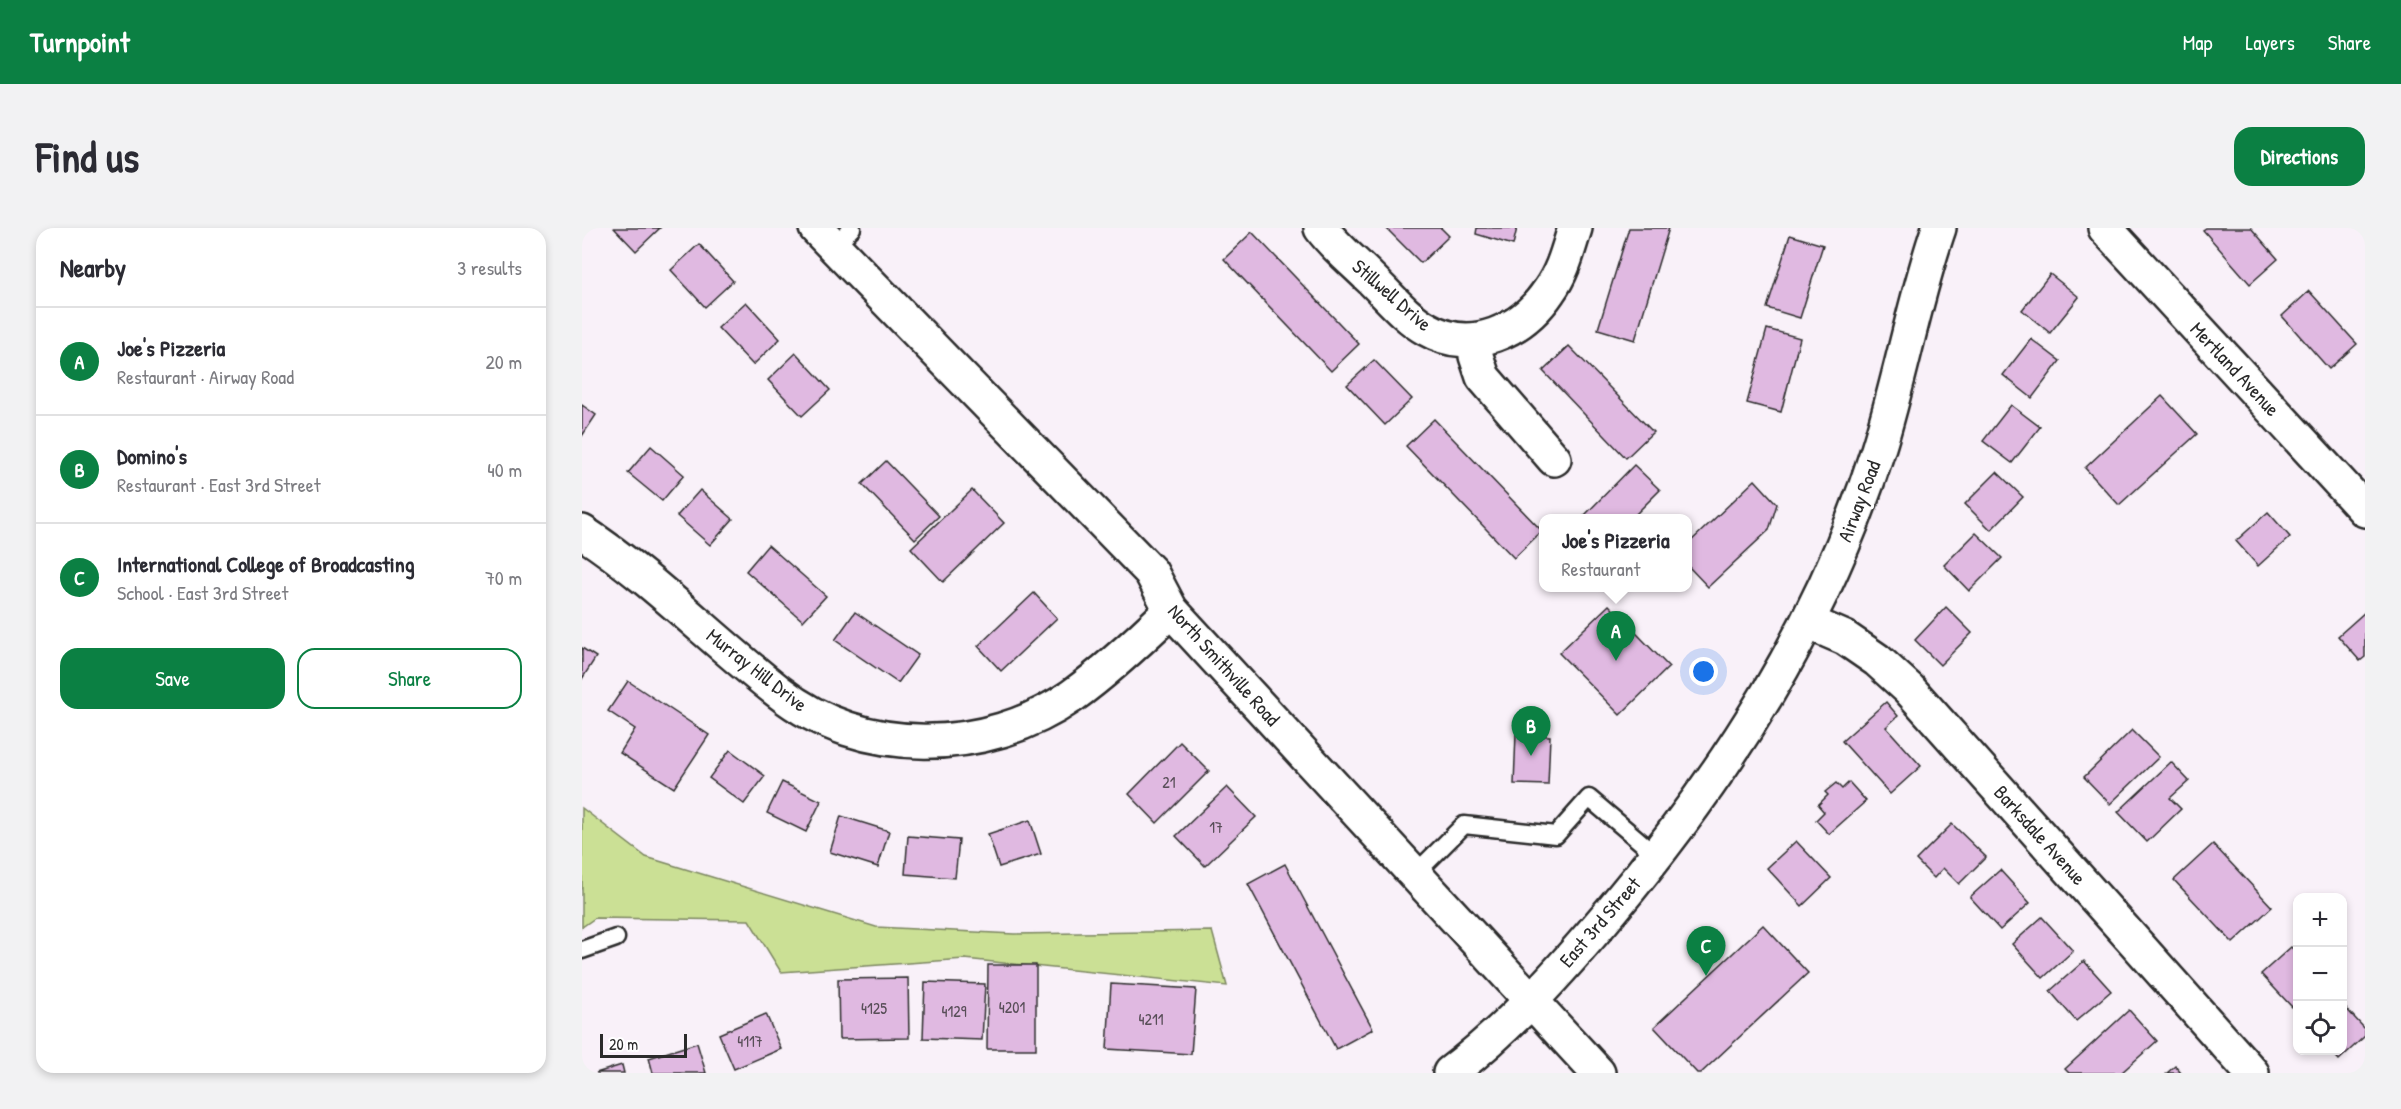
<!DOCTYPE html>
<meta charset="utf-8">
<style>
:root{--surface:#fff;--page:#f2f2f3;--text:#2b2b33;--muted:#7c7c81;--line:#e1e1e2;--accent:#0b8043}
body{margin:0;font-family:"Patrick Hand",sans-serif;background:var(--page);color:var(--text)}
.controls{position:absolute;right:18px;bottom:18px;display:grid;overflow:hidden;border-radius:12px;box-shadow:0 3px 9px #0003}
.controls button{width:54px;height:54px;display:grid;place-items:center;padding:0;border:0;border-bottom:2px solid var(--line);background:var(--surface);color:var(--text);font:30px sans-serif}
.scale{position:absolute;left:18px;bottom:15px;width:87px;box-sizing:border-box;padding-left:6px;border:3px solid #2b2b2b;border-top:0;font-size:16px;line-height:21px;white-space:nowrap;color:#2b2b2b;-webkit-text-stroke:4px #fff;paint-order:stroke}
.you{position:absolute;left:1122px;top:444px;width:21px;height:21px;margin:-15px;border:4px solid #fff;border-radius:50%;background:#1a73e8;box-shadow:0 0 0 9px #1a73e833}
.badge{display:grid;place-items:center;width:39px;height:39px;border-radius:50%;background:var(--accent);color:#fff;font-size:20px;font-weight:700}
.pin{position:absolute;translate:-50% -50px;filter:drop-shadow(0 2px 3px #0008)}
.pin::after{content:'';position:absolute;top:32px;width:21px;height:18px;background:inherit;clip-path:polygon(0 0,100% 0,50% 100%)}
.popup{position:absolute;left:957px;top:286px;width:153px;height:78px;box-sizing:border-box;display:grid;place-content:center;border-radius:12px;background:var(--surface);filter:drop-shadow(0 2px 4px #0005);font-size:20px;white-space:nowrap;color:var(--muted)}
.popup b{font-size:22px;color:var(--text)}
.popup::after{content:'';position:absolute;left:50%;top:100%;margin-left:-12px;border:12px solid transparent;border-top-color:var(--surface)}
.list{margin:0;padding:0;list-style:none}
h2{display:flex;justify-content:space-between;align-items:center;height:78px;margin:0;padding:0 24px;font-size:26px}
h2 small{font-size:20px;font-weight:400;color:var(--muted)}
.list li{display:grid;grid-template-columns:39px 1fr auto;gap:18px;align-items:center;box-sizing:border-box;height:108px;padding:0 24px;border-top:2px solid var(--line)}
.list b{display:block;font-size:22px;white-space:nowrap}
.list p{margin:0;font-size:20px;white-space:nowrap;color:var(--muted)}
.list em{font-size:20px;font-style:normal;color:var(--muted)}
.actions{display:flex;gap:12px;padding:18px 24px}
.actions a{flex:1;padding:14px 0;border:2px solid var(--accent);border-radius:18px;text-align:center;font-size:21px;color:var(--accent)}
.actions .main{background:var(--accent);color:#fff}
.icon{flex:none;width:33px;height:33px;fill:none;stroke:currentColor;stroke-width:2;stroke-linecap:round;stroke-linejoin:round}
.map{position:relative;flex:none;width:1783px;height:845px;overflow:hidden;border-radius:18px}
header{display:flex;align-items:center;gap:36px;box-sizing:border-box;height:84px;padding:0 30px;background:var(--accent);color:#fff}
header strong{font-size:28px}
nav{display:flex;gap:33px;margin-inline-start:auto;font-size:21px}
.intro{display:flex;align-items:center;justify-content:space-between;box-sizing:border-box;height:144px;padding:0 36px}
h1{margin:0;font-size:42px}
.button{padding:15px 27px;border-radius:18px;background:var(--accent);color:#fff;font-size:21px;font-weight:700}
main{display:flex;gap:36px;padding:0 36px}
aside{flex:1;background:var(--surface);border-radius:18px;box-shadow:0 3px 9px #0003}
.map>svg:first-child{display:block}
</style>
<header>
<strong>Turnpoint</strong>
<nav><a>Map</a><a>Layers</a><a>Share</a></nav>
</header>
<div class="intro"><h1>Find us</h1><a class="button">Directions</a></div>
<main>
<aside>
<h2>Nearby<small>3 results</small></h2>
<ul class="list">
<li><span class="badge">A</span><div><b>Joe's Pizzeria</b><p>Restaurant · Airway Road</p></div><em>20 m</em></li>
<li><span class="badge">B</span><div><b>Domino's</b><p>Restaurant · East 3rd Street</p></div><em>40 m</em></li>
<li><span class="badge">C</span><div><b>International College of Broadcasting</b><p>School · East 3rd Street</p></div><em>70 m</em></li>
</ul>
<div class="actions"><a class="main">Save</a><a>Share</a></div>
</aside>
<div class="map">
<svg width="1783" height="845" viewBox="0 0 1783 845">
<rect width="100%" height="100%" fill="#f9f1f9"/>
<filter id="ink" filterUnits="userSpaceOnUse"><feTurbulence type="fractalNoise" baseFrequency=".0167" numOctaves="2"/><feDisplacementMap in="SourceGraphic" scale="12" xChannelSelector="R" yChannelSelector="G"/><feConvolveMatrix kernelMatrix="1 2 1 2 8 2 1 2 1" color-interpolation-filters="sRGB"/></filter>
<g filter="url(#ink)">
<path fill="#cbe095" stroke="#7b8660" stroke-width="1.5" d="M 0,580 L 64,629 L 294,699 L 432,706 L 630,703 L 645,758 L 383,731 L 199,744 L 167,692 L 13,690 L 0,699 Z"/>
<g fill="#e0b9e1" stroke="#2b2b2b" stroke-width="1.5">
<path d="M 32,0 L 78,0 L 54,23 Z"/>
<path d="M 804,0 L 859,0 L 867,8 L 839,35 Z"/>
<path d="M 895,0 L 935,0 L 931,17 L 894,6 Z"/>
<path d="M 1047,0 L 1087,0 L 1053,112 L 1016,101 Z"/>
<path d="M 1624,0 L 1669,0 L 1696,31 L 1668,56 L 1621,2 Z"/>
<path d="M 670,4 L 777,116 L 749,143 L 642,31 Z"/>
<path d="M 1208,7 L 1241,17 L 1218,90 L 1185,80 Z"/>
<path d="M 117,16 L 151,53 L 123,79 L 89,42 Z"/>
<path d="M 1468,46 L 1497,69 L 1468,105 L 1440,82 Z"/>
<path d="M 1727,63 L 1775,116 L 1747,141 L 1700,88 Z"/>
<path d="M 164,74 L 198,111 L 171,137 L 136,100 Z"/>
<path d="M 1185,101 L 1218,110 L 1199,184 L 1165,175 Z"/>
<path d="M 1449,111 L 1478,133 L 1450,170 L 1421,147 Z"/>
<path d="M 987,118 L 1071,204 L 1044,230 L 961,143 Z"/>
<path d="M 214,125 L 248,162 L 220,188 L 186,152 Z"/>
<path d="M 792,132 L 830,171 L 803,197 L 765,157 Z"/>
<path d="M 1580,168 L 1615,206 L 1537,277 L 1503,240 Z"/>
<path d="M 0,177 L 14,187 L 0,208 Z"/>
<path d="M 1429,177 L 1458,199 L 1430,235 L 1401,213 Z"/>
<path d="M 852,191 L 960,303 L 932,330 L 824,218 Z"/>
<path d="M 69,218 L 102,247 L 80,273 L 46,245 Z"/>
<path d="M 304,233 L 357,288 L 333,311 L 280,256 Z"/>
<path d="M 1052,237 L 1078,262 L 1050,290 L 1000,290 Z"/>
<path d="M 1415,244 L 1441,269 L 1409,302 L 1383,276 Z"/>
<path d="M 1173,252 L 1195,276 L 1187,302 L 1126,359 L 1106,338 L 1106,316 Z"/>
<path d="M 118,262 L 151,291 L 128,317 L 95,288 Z"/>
<path d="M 390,262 L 422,295 L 361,354 L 329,320 Z"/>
<path d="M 1686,284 L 1708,309 L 1676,338 L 1654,313 Z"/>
<path d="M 1394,305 L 1420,330 L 1387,363 L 1362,337 Z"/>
<path d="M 186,317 L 244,368 L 221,393 L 164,343 Z"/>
<path d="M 452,365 L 475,390 L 419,443 L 396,418 Z"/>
<path d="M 1027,377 L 1087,439 L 1038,487 L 977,425 Z"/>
<path d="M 1364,379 L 1390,405 L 1358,437 L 1333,412 Z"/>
<path d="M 273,384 L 336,427 L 316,455 L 253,412 Z"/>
<path d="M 1783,384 L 1783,429 L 1778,433 L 1756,408 Z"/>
<path d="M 0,420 L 14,429 L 0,451 Z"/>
<path d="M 46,453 L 127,507 L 92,560 L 38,525 L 53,501 L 26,483 Z"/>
<path d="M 1304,474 L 1316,488 L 1304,499 L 1339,538 L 1308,566 L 1260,513 Z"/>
<path d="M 1550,502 L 1577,529 L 1528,576 L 1502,549 Z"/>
<path d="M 934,506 L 968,508 L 966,557 L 932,556 Z"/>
<path d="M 598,514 L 627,543 L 575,595 L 547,566 Z"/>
<path d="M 148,522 L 183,548 L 162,576 L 127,550 Z"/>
<path d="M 1589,534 L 1607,553 L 1588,570 L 1599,581 L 1565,614 L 1536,584 Z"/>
<path d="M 200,554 L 239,573 L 224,604 L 185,585 Z"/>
<path d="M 1267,554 L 1284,573 L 1247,606 L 1234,592 L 1242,584 L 1236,577 L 1246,567 L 1243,564 L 1254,555 L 1260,561 Z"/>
<path d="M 645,559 L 674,589 L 623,638 L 594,608 Z"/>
<path d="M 259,588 L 307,603 L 296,639 L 248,624 Z"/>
<path d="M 448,592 L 459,626 L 417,639 L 406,606 Z"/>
<path d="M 1370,596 L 1404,629 L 1377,656 L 1361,640 L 1352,650 L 1334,632 Z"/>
<path d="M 326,608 L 377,612 L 373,650 L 323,646 Z"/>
<path d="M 1214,613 L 1249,650 L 1220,678 L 1185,640 Z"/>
<path d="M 1631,616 L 1690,679 L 1651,715 L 1592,652 Z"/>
<path d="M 703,636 L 791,801 L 754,821 L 666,656 Z"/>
<path d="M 1418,642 L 1448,675 L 1418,702 L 1388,669 Z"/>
<path d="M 1460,689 L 1491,723 L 1461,750 L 1430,716 Z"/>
<path d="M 1181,697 L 1226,745 L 1119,845 L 1115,845 L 1072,799 Z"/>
<path d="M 1709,719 L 1716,726 L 1716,774 L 1710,779 L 1679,746 Z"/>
<path d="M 1502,733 L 1529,763 L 1494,793 L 1468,763 Z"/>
<path d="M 406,737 L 454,737 L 454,821 L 405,821 Z"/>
<path d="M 326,750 L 327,810 L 257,811 L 256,751 Z"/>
<path d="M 343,754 L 403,756 L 400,812 L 341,810 Z"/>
<path d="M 529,756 L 614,761 L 609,826 L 525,821 Z"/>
<path d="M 1760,776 L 1783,801 L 1783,808 L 1757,832 L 1748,822 L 1760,822 Z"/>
<path d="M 1547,782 L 1575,813 L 1539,845 L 1487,845 L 1483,841 Z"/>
<path d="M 184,786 L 199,821 L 152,841 L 137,806 Z"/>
<path d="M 115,815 L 124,845 L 71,845 L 67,830 Z"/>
<path d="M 40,837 L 42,845 L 14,845 Z"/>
<path d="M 1593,838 L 1599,845 L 1585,845 Z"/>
</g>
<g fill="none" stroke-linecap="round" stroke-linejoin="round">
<g stroke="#2b2b2b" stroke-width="21">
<g id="service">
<path d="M 252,18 L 270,0"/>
<path d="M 833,646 L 882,597 L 974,607 L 1007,570 L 1074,627"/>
<path d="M 0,722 L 34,710"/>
</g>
</g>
<g stroke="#2b2b2b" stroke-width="38">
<g id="minor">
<path d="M 739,0 C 752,18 771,33 787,49 C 805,66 823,89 845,101 C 890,127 940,103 967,63 C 981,44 986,22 993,0"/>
<path d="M 1523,0 L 1783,282"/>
<path d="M 893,112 L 894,128 L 901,149 L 972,231"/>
<path d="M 0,304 C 71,350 130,412 197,464 C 280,530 404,528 490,468 C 525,443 558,412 589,382"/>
<path d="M 1226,394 L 1263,410 L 1295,432 L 1327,461 L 1670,845"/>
</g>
</g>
<g stroke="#2b2b2b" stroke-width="38">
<path id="secondary" d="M 234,0 L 569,344 L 589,382 L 1016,845"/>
</g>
<g stroke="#2b2b2b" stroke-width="38">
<path id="primary" d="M 868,845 C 929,799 981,740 1030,682 C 1147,542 1240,397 1296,222 C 1319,149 1332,72 1357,0"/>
</g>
<use href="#service" stroke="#fff" stroke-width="16"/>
<use href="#minor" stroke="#fff" stroke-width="33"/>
<use href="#secondary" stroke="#fff" stroke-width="33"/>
<use href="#primary" stroke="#fff" stroke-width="33"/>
</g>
</g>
<g text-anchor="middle" stroke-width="6" stroke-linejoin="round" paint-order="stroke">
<g font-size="16" fill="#584e58">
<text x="587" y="560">21</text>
<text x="634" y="605">17</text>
<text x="430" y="785">4201</text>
<text x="292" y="786">4125</text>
<text x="372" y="789">4129</text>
<text x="569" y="797">4211</text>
<text x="168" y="819">4117</text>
</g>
<g font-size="20" fill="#2b2b2b" stroke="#fff">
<text transform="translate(810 67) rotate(41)" y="7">Stillwell Drive</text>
<text transform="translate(1653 141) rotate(47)" y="7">Mertland Avenue</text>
<text transform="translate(1277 273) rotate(-69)" y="7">Airway Road</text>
<text transform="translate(642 437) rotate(48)" y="7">North Smithville Road</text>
<text transform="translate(175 442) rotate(38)" y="7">Murray Hill Drive</text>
<text transform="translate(1458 607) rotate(48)" y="7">Barksdale Avenue</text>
<text transform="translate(1018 694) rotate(-49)" y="7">East 3rd Street</text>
</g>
</g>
</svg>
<div class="controls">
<button>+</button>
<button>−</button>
<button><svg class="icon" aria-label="locate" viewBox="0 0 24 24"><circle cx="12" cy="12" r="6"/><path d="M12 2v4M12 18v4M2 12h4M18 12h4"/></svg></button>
</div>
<div class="scale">20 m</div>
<div class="you"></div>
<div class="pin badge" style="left:1034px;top:433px">A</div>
<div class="popup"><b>Joe's Pizzeria</b>Restaurant</div>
<div class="pin badge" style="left:949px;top:528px">B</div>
<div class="pin badge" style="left:1124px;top:748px">C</div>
</div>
</main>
